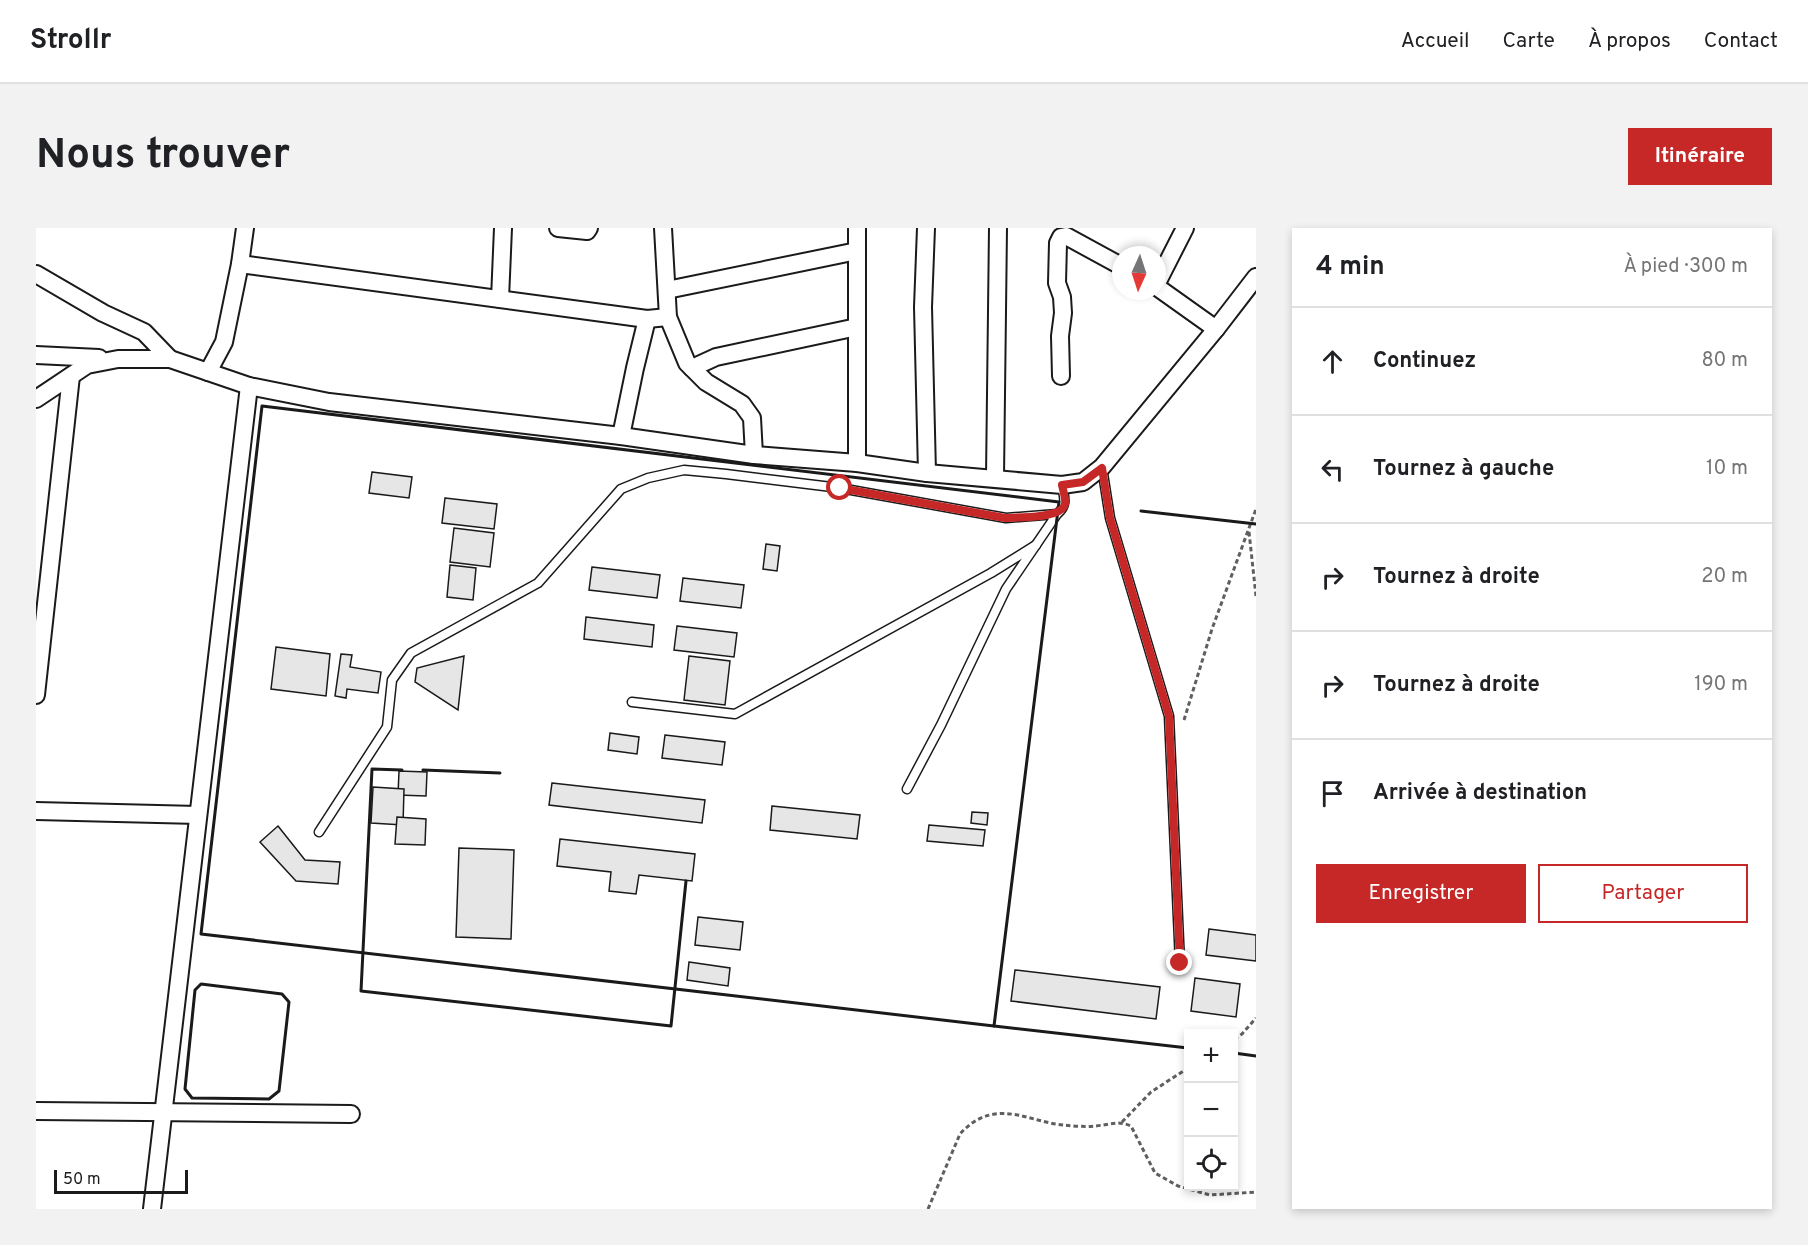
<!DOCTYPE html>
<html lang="fr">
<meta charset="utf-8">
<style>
:root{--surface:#fff;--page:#f2f2f2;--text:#202124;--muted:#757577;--line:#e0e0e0;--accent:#c62828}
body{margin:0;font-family:Overpass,sans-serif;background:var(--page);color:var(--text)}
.controls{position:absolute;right:18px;bottom:18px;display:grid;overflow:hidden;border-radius:0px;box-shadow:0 3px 9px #0003}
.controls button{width:54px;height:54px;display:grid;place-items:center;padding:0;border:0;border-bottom:2px solid var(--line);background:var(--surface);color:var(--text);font:30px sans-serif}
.compass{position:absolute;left:1076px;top:18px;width:54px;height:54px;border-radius:50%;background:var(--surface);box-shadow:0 3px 9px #0003;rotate:183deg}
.scale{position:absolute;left:18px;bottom:15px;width:134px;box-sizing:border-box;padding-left:6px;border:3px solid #1a1a1a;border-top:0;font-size:16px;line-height:21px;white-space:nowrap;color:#1a1a1a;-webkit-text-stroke:4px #fff;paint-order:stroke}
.stop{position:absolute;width:18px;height:18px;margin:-14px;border:4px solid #c62828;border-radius:50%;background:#fff}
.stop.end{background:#c62828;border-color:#fff;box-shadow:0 2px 6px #0008}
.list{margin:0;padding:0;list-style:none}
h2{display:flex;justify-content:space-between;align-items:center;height:78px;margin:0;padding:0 24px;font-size:26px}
h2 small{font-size:20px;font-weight:400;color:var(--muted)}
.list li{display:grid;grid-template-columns:39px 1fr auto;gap:18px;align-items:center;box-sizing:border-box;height:108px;padding:0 24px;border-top:2px solid var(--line)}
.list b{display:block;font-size:22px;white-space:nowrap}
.list em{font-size:20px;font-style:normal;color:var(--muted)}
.actions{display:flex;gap:12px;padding:18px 24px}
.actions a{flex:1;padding:14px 0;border:2px solid var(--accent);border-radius:0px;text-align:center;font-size:21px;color:var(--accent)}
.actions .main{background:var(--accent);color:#fff}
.icon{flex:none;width:33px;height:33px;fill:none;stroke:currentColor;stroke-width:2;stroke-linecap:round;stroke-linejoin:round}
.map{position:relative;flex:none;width:1220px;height:981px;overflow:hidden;border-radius:0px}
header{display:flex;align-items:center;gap:36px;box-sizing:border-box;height:84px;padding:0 30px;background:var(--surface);border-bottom:2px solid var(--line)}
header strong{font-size:28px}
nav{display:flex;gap:33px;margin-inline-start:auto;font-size:21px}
.intro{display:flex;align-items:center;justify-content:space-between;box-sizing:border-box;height:144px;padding:0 36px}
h1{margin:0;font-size:42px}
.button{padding:15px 27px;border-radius:0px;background:var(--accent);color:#fff;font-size:21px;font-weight:700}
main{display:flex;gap:36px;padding:0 36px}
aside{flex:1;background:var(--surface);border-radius:0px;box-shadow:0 3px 9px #0003}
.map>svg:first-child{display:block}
</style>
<header>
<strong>Strollr</strong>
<nav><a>Accueil</a><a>Carte</a><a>À propos</a><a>Contact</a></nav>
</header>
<div class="intro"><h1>Nous trouver</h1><a class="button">Itinéraire</a></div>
<main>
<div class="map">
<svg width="1220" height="981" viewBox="0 0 1220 981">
<rect width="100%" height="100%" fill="#fff"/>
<g fill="#e6e6e6" stroke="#1a1a1a" stroke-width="1.5">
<path d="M 336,244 L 376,249 L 373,270 L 333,265 Z"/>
<path d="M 409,270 L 461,276 L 458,301 L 406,295 Z"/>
<path d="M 418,300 L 458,305 L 454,339 L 414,334 Z"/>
<path d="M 730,316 L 744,318 L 741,343 L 727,341 Z"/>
<path d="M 414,337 L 440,340 L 437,372 L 411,369 Z"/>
<path d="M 556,339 L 624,347 L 621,370 L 553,362 Z"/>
<path d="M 647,350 L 708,357 L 705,380 L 644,373 Z"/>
<path d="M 550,389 L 618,397 L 616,419 L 548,411 Z"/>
<path d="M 641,398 L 701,405 L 698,429 L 638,422 Z"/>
<path d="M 240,419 L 294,426 L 290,468 L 235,461 Z"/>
<path d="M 305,426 L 316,427 L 314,439 L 345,444 L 342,465 L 311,461 L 310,470 L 299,468 Z"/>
<path d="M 428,428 L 422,482 L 379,454 L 381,440 Z"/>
<path d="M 653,428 L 694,433 L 689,477 L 648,472 Z"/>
<path d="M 574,505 L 603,509 L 601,526 L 572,522 Z"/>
<path d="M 629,507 L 689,514 L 686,537 L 626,530 Z"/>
<path d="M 363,543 L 391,544 L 390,568 L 362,567 Z"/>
<path d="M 516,555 L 669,572 L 666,595 L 513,577 Z"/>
<path d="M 337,559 L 368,561 L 367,597 L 335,595 Z"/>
<path d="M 736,578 L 824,587 L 821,611 L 734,602 Z"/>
<path d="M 936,584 L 952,585 L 951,597 L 935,595 Z"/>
<path d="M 361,589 L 390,591 L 389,617 L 359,616 Z"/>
<path d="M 893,597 L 949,602 L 947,618 L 891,613 Z"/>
<path d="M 242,598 L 269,632 L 304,634 L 302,656 L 260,653 L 224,614 Z"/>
<path d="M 524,611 L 659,626 L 656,653 L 603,647 L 600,666 L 573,663 L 575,644 L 521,638 Z"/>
<path d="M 423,620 L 478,622 L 475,711 L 420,709 Z"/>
<path d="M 662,689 L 707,694 L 704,722 L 659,717 Z"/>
<path d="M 1173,701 L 1220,707 L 1220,733 L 1170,727 Z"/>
<path d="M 653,734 L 694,740 L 692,758 L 651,752 Z"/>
<path d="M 979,742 L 1124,759 L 1120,791 L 975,773 Z"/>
<path d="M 1159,750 L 1204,756 L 1200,789 L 1155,783 Z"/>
</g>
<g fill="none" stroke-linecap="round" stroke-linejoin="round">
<g stroke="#1a1a1a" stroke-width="11">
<g id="service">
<path d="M 1066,239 L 1074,290 L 1133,488 L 1144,735"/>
<path d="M 596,474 L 699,486 L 955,345 L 1000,317"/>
<path d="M 871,561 L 905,497 L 970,361 L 1021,286"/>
<path d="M 283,604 L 351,499 L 356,452 L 375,425 L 502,355 L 585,261 L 612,250 L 648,242 L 690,246 L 804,260 L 970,290 L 1021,286 C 1032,277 1028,269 1026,257"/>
</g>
</g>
<g stroke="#1a1a1a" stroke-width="20">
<g id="minor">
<path d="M 522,0 L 551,3 L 553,0"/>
<path d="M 627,0 L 632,89 L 651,135 L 670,154 L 706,176 L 716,190 L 718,227"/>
<path d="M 821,0 L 821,235"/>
<path d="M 890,0 L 887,79 L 891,245"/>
<path d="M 204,36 L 611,91 L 632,89"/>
<path d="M 0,46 L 67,85 L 108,104 L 134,131"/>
<path d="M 1121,55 L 1149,0"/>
<path d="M 1121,59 L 1180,101"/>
<path d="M 631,62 L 821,23"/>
<path d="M 464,71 L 467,0"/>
<path d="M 0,127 L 63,130"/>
<path d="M 656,140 L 680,129 L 821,99"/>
<path d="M 172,144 L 188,114 L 204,36 L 209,0"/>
<path d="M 1025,148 L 1024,108 L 1027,85 L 1026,69 L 1021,55 L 1022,15 L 1025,9 L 1030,8 L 1085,38"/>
<path d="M 0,171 L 51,137 L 82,131 L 134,131 L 213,158 L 293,174 L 585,208 L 718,227 L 821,235 L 891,245 L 1026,257 L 1047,254 L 1066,239 L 1180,101 L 1220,49"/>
<path d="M 585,208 L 599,140 L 611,91"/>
<path d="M 959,249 L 962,0"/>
<path d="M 0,467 L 35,148"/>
<path d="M 0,583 L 162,587"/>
<path d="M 0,883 L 315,886"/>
<path d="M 116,981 L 213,158"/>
</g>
</g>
<g stroke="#5f5f5f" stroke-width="3" stroke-dasharray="4.5 3" stroke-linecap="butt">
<path d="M 1213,304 L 1220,368"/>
<path d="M 1148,492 L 1176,401 L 1220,281"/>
<path d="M 1198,811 L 1206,806 L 1220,790"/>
<path d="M 1086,894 L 1115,864 L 1152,840"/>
<path d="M 892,981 L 924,906 C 933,896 944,888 959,886 C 982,883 1004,895 1027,897 C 1037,898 1049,899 1059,898 C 1073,897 1082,892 1095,898 L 1119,945 L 1142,958 L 1174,967 L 1220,964"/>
</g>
<use href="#service" stroke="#fff" stroke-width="8"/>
<use href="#minor" stroke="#fff" stroke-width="16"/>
<g stroke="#1a1a1a" stroke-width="3">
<path d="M 226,178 L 1023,274 L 958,798 L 165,706 Z"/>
<path d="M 1105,283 L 1220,296"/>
<path d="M 366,542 L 336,541 L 325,763 L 635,798 L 650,653"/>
<path d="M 387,542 L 464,545"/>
<path d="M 165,756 L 246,766 L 253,774 L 243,863 L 233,871 L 156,870 L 149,861 L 159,762 Z"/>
<path d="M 958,798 L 1152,820"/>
<path d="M 1198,825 L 1220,828"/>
</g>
</g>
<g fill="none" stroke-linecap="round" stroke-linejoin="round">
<path stroke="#c62828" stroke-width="8" d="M 804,260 L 969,290 C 982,289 1026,291 1029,276 C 1030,271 1027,262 1026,257 L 1047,254 L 1066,240 L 1074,290 L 1133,488 L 1144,735"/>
</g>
</svg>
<div class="controls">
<button>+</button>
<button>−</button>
<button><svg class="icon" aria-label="locate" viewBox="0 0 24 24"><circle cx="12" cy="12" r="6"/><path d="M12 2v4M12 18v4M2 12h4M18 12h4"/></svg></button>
</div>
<svg class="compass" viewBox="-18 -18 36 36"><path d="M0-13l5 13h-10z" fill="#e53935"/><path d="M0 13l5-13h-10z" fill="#757577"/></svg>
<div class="scale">50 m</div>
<div class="stop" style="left:804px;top:260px"></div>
<div class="stop end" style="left:1144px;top:735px"></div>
</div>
<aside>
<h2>4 min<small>À pied · 300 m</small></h2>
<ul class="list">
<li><svg class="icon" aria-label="ahead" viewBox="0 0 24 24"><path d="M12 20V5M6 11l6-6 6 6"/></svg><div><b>Continuez</b></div><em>80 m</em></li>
<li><svg class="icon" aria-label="left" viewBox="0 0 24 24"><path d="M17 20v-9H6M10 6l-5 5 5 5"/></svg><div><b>Tournez à gauche</b></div><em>10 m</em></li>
<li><svg class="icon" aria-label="right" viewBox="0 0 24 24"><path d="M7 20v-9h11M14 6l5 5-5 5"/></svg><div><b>Tournez à droite</b></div><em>20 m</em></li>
<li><svg class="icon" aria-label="right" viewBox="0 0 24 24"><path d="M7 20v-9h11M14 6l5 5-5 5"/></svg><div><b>Tournez à droite</b></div><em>190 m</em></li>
<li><svg class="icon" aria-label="arrive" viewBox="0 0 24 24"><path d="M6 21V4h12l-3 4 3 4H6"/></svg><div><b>Arrivée à destination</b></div></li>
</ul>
<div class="actions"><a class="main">Enregistrer</a><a>Partager</a></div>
</aside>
</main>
